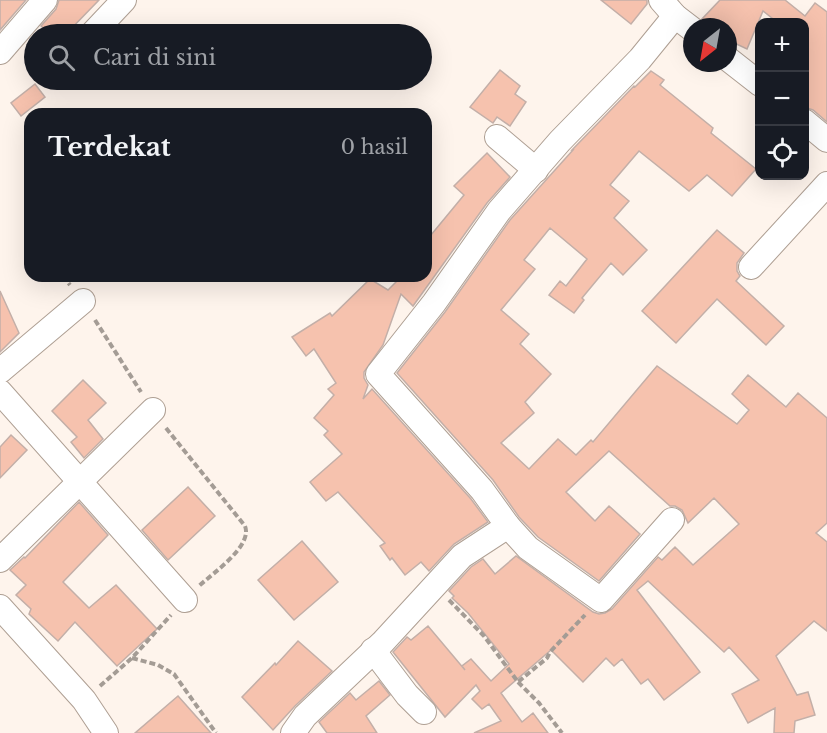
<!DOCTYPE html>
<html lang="id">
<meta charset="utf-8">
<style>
:root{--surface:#171b24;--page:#20242c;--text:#f1f3f6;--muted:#9ea1a6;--line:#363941}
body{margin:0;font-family:"Libre Baskerville",serif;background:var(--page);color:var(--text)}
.controls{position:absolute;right:18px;top:18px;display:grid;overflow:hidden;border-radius:12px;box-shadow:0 6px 24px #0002}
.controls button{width:54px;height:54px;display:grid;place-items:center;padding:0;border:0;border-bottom:2px solid var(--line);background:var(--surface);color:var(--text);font:30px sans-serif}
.compass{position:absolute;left:683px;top:18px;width:54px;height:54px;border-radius:50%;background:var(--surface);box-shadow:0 6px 24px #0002;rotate:211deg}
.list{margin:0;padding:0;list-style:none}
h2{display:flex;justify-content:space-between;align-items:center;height:78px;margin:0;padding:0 24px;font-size:26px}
h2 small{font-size:20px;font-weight:400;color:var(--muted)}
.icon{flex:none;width:33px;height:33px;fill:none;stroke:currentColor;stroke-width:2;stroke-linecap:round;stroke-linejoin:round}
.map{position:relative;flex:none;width:827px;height:733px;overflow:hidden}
.search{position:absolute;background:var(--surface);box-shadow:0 6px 24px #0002;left:24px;top:24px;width:408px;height:66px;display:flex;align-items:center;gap:15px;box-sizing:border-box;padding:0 21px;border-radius:33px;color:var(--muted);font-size:22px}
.panel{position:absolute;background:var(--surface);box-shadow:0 6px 24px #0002;left:24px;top:108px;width:408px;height:174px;border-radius:18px}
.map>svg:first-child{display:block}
</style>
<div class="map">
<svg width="827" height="733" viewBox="0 0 827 733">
<rect width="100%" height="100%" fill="#fef4ec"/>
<g fill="#f6c2ae" stroke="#c3afa8" stroke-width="1.5">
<path d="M 0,0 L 26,0 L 0,30 Z"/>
<path d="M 59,0 L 99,0 L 66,34 L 50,34 L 41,26 L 56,9 Z"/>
<path d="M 601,0 L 647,0 L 647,4 L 631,24 Z"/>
<path d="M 720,0 L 785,0 L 805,16 L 815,3 L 827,12 L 827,122 L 813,110 L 804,107 L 804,22 L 777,22 L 763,11 L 747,49 L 728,40 L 728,27 L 706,27 L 702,19 Z"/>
<path d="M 500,70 L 520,86 L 515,94 L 526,102 L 510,126 L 497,117 L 493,123 L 470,107 Z"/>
<path d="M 651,71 L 664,80 L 660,85 L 713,128 L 711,133 L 756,169 L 732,196 L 707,175 L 689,191 L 639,151 L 610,185 L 629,201 L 614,218 L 647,250 L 623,275 L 611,263 L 582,298 L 584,300 L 574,313 L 549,295 L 560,281 L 566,286 L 587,259 L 550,228 L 524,260 L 535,269 L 501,310 L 529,334 L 520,344 L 551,374 L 525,402 L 534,413 L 501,443 L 529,469 L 558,439 L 576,455 L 591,440 L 593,442 L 657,366 L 737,424 L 749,410 L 732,394 L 748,375 L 786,407 L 798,393 L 827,418 L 827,523 L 816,533 L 827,542 L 827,631 L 814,621 L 776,656 L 797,695 L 808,692 L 815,715 L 795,721 L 794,733 L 774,733 L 775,708 L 748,723 L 732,694 L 759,680 L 729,647 L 724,652 L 648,581 L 637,590 L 700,672 L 664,700 L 648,679 L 641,684 L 622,659 L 614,666 L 606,658 L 583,682 L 551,650 L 501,693 L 522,722 L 533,713 L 548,733 L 474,733 L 501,721 L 489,704 L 482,709 L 472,699 L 480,691 L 476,685 L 445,717 L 393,652 L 407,637 L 411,640 L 428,626 L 465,670 L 462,666 L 471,659 L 491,681 L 509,664 L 468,613 L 452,598 L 454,596 L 449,591 L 471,567 L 483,559 L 495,574 L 516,556 L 593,612 L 599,614 L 605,613 L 612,609 L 658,557 L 662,560 L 675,547 L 693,565 L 739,524 L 714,498 L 688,523 L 682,510 L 675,506 L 670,506 L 609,451 L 566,492 L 595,521 L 609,506 L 640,534 L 599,581 L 538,537 L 519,517 L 493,480 L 397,373 L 445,312 L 510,220 L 573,150 L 572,150 L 634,86 L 635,87 Z"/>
<path d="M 35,84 L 45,97 L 21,116 L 11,103 Z"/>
<path d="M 487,153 L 510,177 L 487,203 L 413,306 L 401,294 L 383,345 L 364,372 L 364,378 L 368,385 L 363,399 L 372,389 L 471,499 L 488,522 L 454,544 L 429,571 L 421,562 L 405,575 L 392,558 L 390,560 L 380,546 L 385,543 L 338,492 L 326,501 L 310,482 L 342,454 L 324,435 L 328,431 L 314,418 L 334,395 L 328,389 L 336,383 L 314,349 L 306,356 L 292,337 L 330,313 L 332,316 L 370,279 L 388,290 L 402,276 L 426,276 L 426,241 L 464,195 L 454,186 Z"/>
<path d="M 717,230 L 744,253 L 737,263 L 737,271 L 740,276 L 736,281 L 784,326 L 766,345 L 717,299 L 676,343 L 642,311 Z"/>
<path d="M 0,291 L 19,333 L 0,352 Z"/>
<path d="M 83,380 L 106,403 L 88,420 L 103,439 L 84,458 L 71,442 L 77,437 L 52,411 Z"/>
<path d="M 11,435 L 27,450 L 0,478 L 0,447 Z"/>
<path d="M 188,487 L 215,516 L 168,560 L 142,530 Z"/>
<path d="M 79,502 L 108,535 L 63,582 L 89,608 L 116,585 L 157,629 L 117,666 L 75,622 L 58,641 L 29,614 L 31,609 L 16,595 L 26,585 L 10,570 L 24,557 L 25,558 Z"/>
<path d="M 302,541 L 338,582 L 294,620 L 258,580 Z"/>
<path d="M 298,641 L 332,671 L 295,706 L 273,730 L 242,697 L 275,663 L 276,665 Z"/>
<path d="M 379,681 L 390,695 L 366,716 L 377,733 L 327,733 L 319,722 L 350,693 L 356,700 Z"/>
<path d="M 178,696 L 211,733 L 135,733 Z"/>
</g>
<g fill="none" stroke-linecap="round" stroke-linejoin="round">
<g stroke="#ae9f93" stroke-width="26">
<g id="minor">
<path d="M 661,0 L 675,16 L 692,29"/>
<path d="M 92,34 L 124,0"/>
<path d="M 0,52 L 45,0"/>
<path d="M 728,59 L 760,84"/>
<path d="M 804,121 L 827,140"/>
<path d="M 497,137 L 536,170"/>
<path d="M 751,267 L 827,184"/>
<path d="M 0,371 L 83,301"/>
<path d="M 0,392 L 185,600"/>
<path d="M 672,520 L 601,600 L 528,548 L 508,526 L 482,490 L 378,374 L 434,303 L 499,211 L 560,141 L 640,59 L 675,16"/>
<path d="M 0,560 L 153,410"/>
<path d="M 0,607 L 84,700 L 106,733"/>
<path d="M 373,650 L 407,695 L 424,712"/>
<path d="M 293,733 L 305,716 L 382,643 L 462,556 L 508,526"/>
</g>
</g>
<g stroke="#a49c95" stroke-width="4" stroke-dasharray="6 3" stroke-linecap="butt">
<path d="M 63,276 L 70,285"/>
<path d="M 95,320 L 141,392"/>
<path d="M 166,428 L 245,526 C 253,546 213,573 199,586"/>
<path d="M 449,600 L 484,636 L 518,682 L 547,658 L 550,652 L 585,615"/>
<path d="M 132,658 L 158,665 L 174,674 L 216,733"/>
<path d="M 518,682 L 539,703 L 562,733"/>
<path d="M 100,686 L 132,658 L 171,615"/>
</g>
<use href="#minor" stroke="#fff" stroke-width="24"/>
</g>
</svg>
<div class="controls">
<button>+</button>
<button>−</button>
<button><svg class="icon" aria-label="locate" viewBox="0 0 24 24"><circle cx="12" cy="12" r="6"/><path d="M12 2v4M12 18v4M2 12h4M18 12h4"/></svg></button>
</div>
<svg class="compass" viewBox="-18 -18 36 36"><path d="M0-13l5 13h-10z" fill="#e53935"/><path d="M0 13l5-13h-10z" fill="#9ea1a6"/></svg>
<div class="search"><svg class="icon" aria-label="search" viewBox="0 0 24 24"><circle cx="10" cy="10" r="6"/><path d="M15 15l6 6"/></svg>Cari di sini</div>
<section class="panel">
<h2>Terdekat<small>0 hasil</small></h2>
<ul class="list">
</ul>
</section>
</div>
